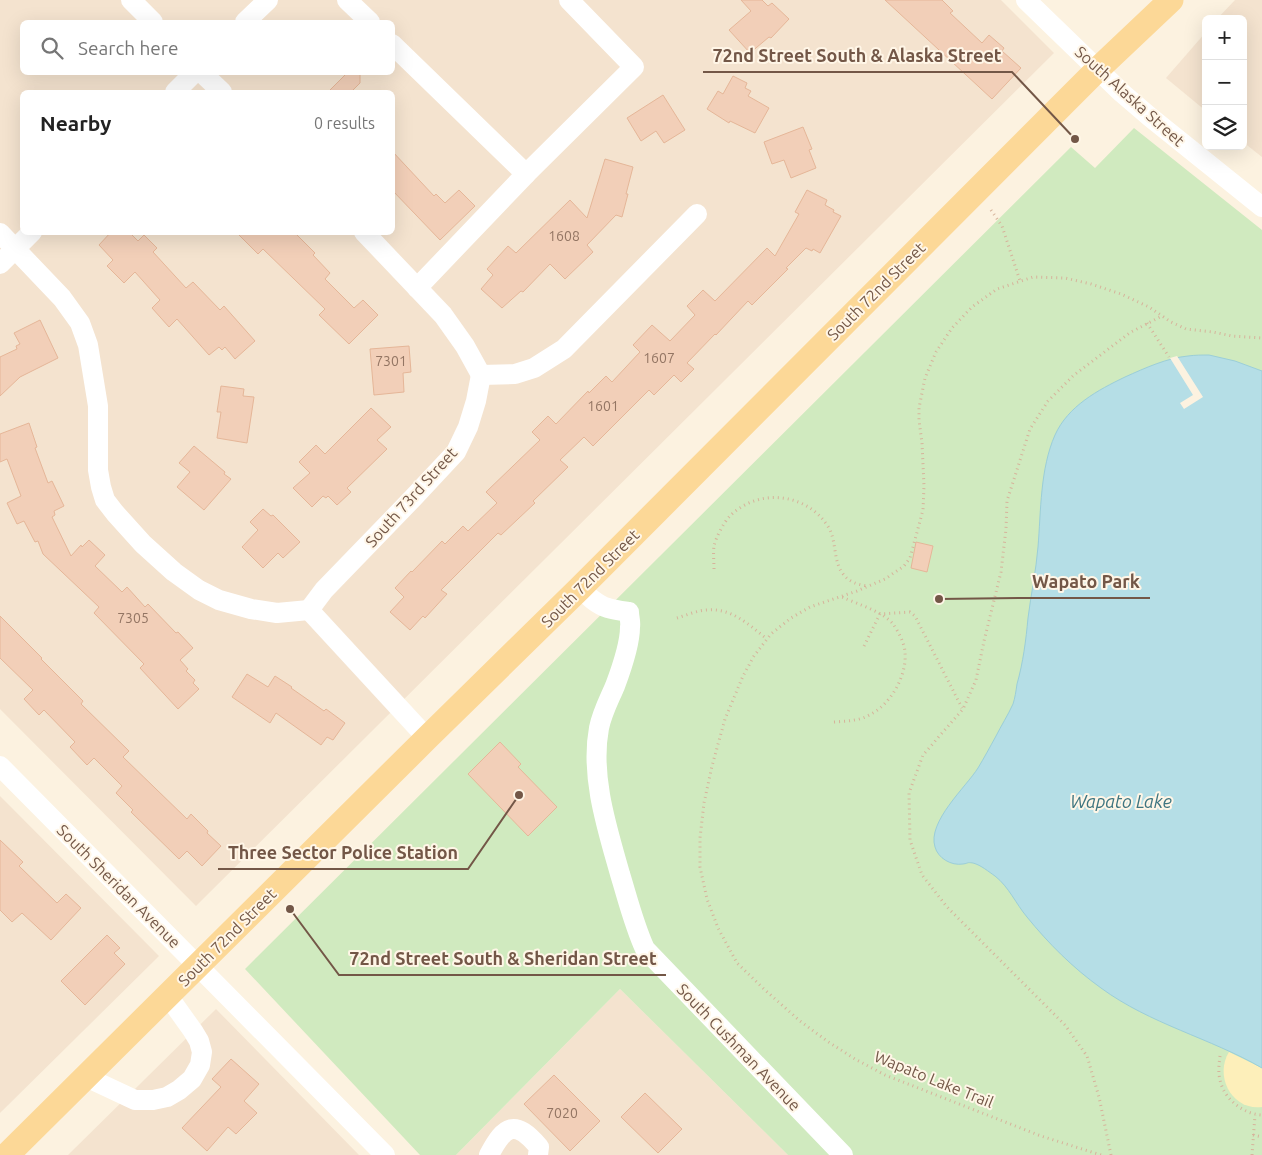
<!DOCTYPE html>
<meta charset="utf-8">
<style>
:root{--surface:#fff;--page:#f6f6f6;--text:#222;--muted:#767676;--line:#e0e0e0}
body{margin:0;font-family:Ubuntu,sans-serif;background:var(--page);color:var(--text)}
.controls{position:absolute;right:15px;top:15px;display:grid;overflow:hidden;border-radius:8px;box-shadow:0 5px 20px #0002}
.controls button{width:45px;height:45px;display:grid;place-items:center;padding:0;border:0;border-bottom:1px solid var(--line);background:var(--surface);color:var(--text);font:25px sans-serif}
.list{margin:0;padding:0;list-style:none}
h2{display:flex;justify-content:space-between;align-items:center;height:65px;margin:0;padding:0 20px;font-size:21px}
h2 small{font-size:16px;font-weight:400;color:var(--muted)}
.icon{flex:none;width:28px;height:28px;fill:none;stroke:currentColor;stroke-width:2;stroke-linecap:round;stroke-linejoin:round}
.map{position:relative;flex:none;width:1262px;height:1155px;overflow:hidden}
.search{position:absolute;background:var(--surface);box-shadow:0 5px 20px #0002;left:20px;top:20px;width:375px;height:55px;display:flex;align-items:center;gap:12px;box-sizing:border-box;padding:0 18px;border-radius:8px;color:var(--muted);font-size:19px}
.panel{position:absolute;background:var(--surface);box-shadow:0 5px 20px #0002;left:20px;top:90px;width:375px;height:145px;border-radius:8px}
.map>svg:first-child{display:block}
</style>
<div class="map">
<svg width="1262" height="1155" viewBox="0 0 1262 1155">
<rect width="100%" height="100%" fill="#fcf2e0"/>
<g fill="#f4e3cf" fill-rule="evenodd">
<path d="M 0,0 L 1001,0 L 1054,53 L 196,906 L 0,709 ZM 22,22 L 392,22 L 392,72 L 22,72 ZM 22,92 L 392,92 L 392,232 L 22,232 Z"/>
<path d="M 1235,0 L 1262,0 L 1262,157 L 1243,142 L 1243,19 L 1217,19 Z"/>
<path d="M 1206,32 L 1206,111 L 1166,78 Z"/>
<path d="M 0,796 L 159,956 L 0,1113 Z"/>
<path d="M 620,989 L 788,1155 L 456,1155 Z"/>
<path d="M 216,1009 L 359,1155 L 68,1155 Z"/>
</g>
<path fill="#d0eabf" d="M 1134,128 L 1262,230 L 1262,1155 L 788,1155 L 620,989 L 456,1155 L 420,1155 L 245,969 L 1071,147 L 1095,168 Z"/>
<path fill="#fdefba" d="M 1229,1052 L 1262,1068 L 1262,1107 C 1232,1111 1214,1076 1229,1052 Z"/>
<path fill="#b5dee6" stroke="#9bced8" d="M 1209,355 L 1235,361 L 1262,371 L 1262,1068 C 1210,1038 1150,1024 1101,988 C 1073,968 1048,943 1027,917 C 1016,904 1009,887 995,876 C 989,872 981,865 973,863 C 966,862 970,863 963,864 C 951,866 938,858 935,847 C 927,822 966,787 978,768 C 984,758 990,747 996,736 C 1001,726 1008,715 1013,704 C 1015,698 1016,691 1017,684 C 1023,663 1026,640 1028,618 C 1031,594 1036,571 1038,547 C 1041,511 1040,469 1055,435 C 1068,406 1098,390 1125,377 C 1145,368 1167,358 1188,356 C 1195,355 1202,355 1209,355 Z"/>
<path fill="#fcf2e0" d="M 1177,356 L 1203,397 L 1184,409 L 1180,403 L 1193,395 L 1170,358 Z"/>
<g fill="#f2cfb8" stroke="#e5b698">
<path d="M 741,0 L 762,0 L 768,6 L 772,3 L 789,19 L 771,38 L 769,37 L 750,53 L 729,30 L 751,11 Z"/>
<path d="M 885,0 L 942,0 L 953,11 L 950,13 L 982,43 L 989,35 L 1004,48 L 1002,51 L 1021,68 L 992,99 Z"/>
<path d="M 348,72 L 360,72 L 360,83 L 351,92 L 328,92 Z"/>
<path d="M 733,76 L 747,83 L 745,88 L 751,91 L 748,96 L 769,108 L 755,133 L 730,121 L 729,123 L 707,109 L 718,91 L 723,94 Z"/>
<path d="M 663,95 L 685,130 L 664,143 L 656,131 L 641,141 L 627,118 Z"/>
<path d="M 803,127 L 812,149 L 809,150 L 816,168 L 791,178 L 784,160 L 772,164 L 764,142 Z"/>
<path d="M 392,151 L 434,196 L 436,194 L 445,203 L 459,190 L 475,206 L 440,240 L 392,190 Z"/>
<path d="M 605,159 L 633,167 L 626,194 L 628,194 L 622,217 L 616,215 L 587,245 L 593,252 L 565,279 L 550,264 L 523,292 L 521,291 L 502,308 L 481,289 L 493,275 L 487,269 L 508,246 L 516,253 L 570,200 L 587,218 Z"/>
<path d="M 807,190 L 827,200 L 825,205 L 834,210 L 833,212 L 841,216 L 820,253 L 813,249 L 812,251 L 806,248 L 786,268 L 788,269 L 752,305 L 748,301 L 716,335 L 715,334 L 687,363 L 694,369 L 681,382 L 674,375 L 654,395 L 649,390 L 593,446 L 584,437 L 560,460 L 568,467 L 533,501 L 535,503 L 501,535 L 498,533 L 441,590 L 447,594 L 425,618 L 423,616 L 410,630 L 390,612 L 404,597 L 395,588 L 411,571 L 412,572 L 442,541 L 445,544 L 463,526 L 468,531 L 497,503 L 486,492 L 540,440 L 532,432 L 548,416 L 556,424 L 588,391 L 589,393 L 606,376 L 612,382 L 640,352 L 633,345 L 652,325 L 670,341 L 695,315 L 687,306 L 703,290 L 715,301 L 767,248 L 775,256 L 799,214 L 795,212 Z"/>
<path d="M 111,232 L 129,232 L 138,241 L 144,235 L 157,248 L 153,252 L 186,288 L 193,282 L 220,310 L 224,306 L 255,341 L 235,359 L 225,347 L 222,350 L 219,347 L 209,355 L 177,319 L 169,327 L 152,308 L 160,300 L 135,272 L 124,283 L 107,266 L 113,260 L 99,245 Z"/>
<path d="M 236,232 L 294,232 L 315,253 L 313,255 L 330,273 L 325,279 L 354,308 L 363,300 L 378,315 L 349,344 L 319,315 L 325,309 L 263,249 L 258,254 Z"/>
<path d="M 40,320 L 58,358 L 20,377 L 0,396 L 0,357 L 17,349 L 16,346 L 20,344 L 14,333 Z"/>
<path d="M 409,346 L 411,372 L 403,373 L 404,392 L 374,395 L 370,349 Z"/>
<path d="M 221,386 L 244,389 L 243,396 L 254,397 L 247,443 L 217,438 L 221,412 L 217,412 Z"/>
<path d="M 371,408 L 391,427 L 377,440 L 387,449 L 347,488 L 351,492 L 337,505 L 328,496 L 326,498 L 323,496 L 312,507 L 293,488 L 310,473 L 299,462 L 316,445 L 325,454 Z"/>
<path d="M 29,423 L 37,447 L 35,448 L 48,483 L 52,481 L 64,506 L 54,511 L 55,515 L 52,517 L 71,556 L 81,545 L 82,547 L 89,540 L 105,555 L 95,566 L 122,592 L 127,587 L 145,607 L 148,604 L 176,633 L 178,632 L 193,648 L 180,660 L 188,669 L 186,671 L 195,680 L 193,683 L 199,689 L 178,709 L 140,668 L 144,664 L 94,613 L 99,607 L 43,554 L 38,541 L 35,542 L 24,521 L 17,524 L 7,503 L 21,496 L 7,459 L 0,462 L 0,434 Z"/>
<path d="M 194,446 L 225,472 L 224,474 L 231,479 L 204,510 L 177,487 L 190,472 L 179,463 Z"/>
<path d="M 263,509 L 271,516 L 273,515 L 300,542 L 283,558 L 278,553 L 263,568 L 242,547 L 258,530 L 250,522 Z"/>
<path d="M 916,542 L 933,546 L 927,572 L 911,568 Z"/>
<path d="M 0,616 L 42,658 L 41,659 L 83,701 L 81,704 L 129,751 L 123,757 L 187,819 L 191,814 L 208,831 L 207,833 L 221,846 L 202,866 L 187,851 L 179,859 L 131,812 L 133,810 L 116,793 L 122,786 L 94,758 L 87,765 L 70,747 L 75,742 L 44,710 L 39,715 L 24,699 L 33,690 L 0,658 Z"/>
<path d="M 247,674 L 268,687 L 275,676 L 292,687 L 291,688 L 324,711 L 326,709 L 345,723 L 333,740 L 327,737 L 321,745 L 276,713 L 270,723 L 232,697 Z"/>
<path d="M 500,742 L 521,764 L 518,767 L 557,807 L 528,836 L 468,774 Z"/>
<path d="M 0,840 L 23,862 L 19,866 L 57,903 L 66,894 L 81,908 L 51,940 L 22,913 L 12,922 L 0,910 Z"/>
<path d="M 107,935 L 120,948 L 114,953 L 125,964 L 85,1005 L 61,981 Z"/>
<path d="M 231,1059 L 259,1084 L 244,1101 L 257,1113 L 236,1134 L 228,1127 L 207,1151 L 182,1128 L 221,1087 L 212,1079 Z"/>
<path d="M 554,1075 L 600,1121 L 570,1151 L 524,1104 Z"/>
<path d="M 645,1093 L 682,1129 L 658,1153 L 621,1117 Z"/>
</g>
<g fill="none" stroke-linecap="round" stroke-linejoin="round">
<g stroke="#d6b39b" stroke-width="3" stroke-dasharray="1 4" stroke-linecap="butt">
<path d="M 991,210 L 1002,226 L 1020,281"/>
<path d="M 1147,323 L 1169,357"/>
<path d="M 714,569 C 714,561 713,553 714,546 C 716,537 724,522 730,516 C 759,487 808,493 829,528 C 837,543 833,563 844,575 C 849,582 859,585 868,586"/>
<path d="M 677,618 C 687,615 698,610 708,610 C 732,608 749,625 767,639"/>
<path d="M 864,646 L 880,614 L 910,612 L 915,616 L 962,708"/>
<path d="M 834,722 C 847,721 860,721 871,714 C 891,704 907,675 905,653 C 905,644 898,631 893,624 C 882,611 857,604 842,597"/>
<path d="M 1220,1056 C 1219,1064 1218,1072 1220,1080 C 1224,1099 1243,1114 1262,1115"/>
<path d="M 1253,1135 L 1262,1137"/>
<path d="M 1101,1155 L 1041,1136 L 885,1075 L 855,1059 L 827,1041 L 800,1021 L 765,990 L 737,963 L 718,928 L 707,899 L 700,867 L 700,838 L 704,803 L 712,766 L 725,719 L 743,676 L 754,656 L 771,634 L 791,618 L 810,607 L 857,591 L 885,579 L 904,566 L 910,558 L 923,510 L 924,486 L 922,443 L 919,420 L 919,408 L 925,378 L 936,352 L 952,328 L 972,307 L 997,289 L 1033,277 L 1065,278 L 1091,284 L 1121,294 L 1149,307 L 1171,322 L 1186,329 L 1213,332 L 1232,336 L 1262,338"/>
<path d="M 1111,1155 L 1099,1097 L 1087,1056 L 1065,1025 L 947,907 L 922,875 L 910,840 L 909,793 L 923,755 L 963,709 L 976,680 L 984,641 L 1001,572 L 1006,529 L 1007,501 L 1030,429 L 1048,401 L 1074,375 L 1131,332 L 1162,316"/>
<path d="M 1252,1155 L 1255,1115"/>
</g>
<g stroke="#fff" stroke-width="20">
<path d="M 131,0 L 153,22"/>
<path d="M 347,0 L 370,22"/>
<path d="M 1026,0 L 1122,93 L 1150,117 L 1262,207"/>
<path d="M 245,22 L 268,0"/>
<path d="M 392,44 L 526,174"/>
<path d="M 201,72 L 222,92"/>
<path d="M 175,92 L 195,72"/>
<path d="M 364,232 L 443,315 L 465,346 L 481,375"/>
<path d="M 0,233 L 62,298 L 80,323 L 88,345 L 98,406 L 98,470 L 101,487 L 105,500 L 115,513 L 143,544 L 174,572 L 199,590 L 219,600 L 251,609 L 277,613 L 309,610"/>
<path d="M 0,264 L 32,232"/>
<path d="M 417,288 L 526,174 L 634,67 L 569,0"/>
<path d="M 481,375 L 515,374 L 534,368 L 564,349 L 697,214"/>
<path d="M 580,588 C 588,596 597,605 608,608 C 614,610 622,611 629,612 C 629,617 631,622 630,627 C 630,644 621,670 615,686 C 609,700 602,713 599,728 C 590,776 607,828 620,874 C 628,900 634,925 645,949 L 843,1155"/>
<path d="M 309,610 L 324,590 L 413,498 L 456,452 L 468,427 L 476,401 L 481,375"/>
<path d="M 309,610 L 427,738"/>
<path d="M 0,766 L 385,1155"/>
<path d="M 86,1077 L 135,1100 L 153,1100 L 167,1097 L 179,1090 L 192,1079 L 200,1065 L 202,1052 L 199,1041 L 193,1031 L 168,996"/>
<path d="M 489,1155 C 505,1125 515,1119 539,1147 L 538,1155"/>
</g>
<path stroke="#fcd897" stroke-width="25" d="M 7,1155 L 427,738 L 580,588 L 1098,69 L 1171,0"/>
</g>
<g text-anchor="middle" stroke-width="4" stroke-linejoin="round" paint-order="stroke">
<g font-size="14" fill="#937563">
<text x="564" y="241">1608</text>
<text x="659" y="363">1607</text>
<text x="391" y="366">7301</text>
<text x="603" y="411">1601</text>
<text x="133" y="623">7305</text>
<text x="562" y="1118">7020</text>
</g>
<g font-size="16" fill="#735747" stroke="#fff6e7">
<text transform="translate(1130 96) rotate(42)" y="6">South Alaska Street</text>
<text transform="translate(876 291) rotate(-45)" y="6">South 72nd Street</text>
<text transform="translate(411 497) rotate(-48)" y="6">South 73rd Street</text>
<text transform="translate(590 578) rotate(-45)" y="6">South 72nd Street</text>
<text transform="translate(119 886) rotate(45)" y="6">South Sheridan Avenue</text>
<text transform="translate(227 937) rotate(-45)" y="6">South 72nd Street</text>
<text transform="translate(739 1047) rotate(46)" y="6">South Cushman Avenue</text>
<text transform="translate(934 1079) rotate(22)" y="6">Wapato Lake Trail</text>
</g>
<g font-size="18" font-style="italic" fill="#3e7580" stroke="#fff6e7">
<text x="1121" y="808">Wapato Lake</text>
</g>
</g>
<path fill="none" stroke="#735747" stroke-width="2" d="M1075 139L1012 72H703M939 599L1022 598H1150M519 795L468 869H218M290 909L339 975H666"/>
<g fill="#735747" stroke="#fff6e7" stroke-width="2">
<circle cx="1075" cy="139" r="5"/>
<circle cx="939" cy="599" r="5"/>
<circle cx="519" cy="795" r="5"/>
<circle cx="290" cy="909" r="5"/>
</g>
<g font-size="18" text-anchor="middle" font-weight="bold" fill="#735747" stroke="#fff6e7" stroke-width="4" stroke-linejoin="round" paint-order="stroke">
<text x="857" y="62">72nd Street South &amp; Alaska Street</text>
<text x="1086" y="588">Wapato Park</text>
<text x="343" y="859">Three Sector Police Station</text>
<text x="503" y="965">72nd Street South &amp; Sheridan Street</text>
</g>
</svg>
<div class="controls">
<button>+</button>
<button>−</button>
<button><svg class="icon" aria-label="layers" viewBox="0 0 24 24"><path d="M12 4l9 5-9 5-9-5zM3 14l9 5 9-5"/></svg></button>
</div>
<div class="search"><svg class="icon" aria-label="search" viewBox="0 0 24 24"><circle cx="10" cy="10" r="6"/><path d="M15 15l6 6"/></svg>Search here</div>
<section class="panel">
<h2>Nearby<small>0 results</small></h2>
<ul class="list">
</ul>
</section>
</div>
